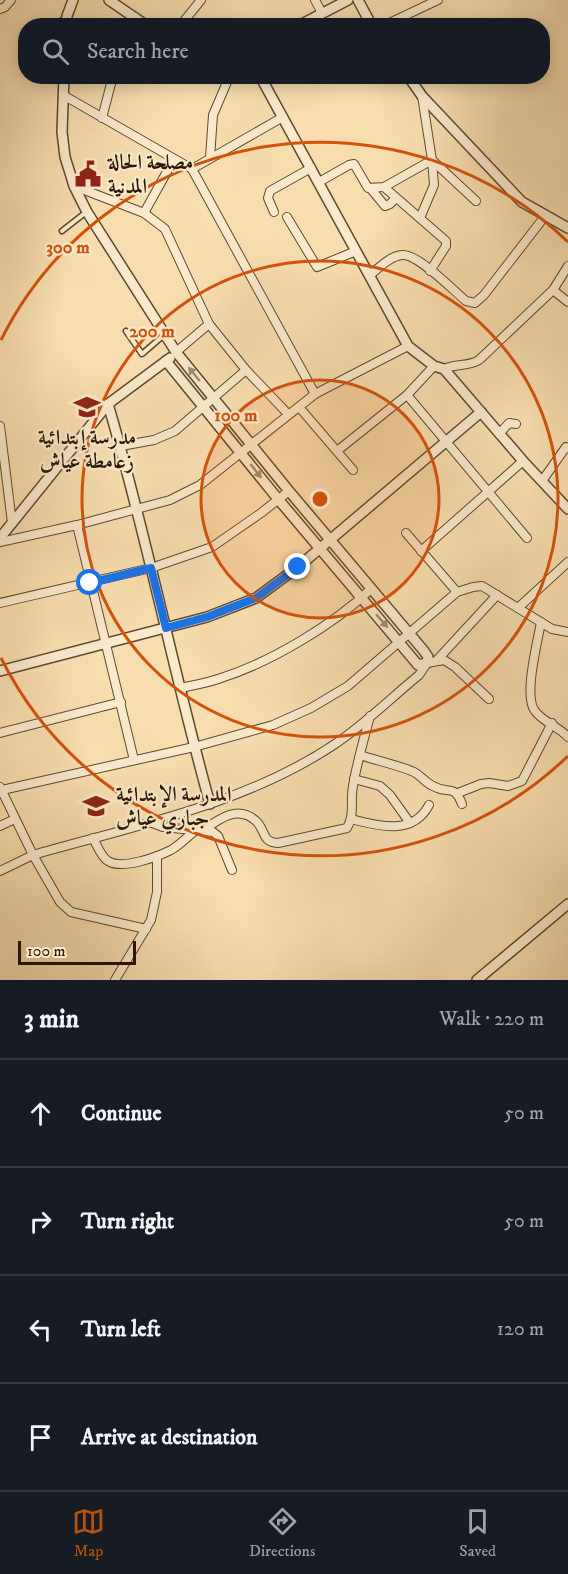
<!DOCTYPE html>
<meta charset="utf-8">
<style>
:root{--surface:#171b24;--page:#242831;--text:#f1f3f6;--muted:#9ea1a6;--line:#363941;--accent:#b45309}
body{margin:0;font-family:"IM FELL DW Pica",Amiri,serif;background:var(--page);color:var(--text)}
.scale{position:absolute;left:18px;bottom:15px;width:118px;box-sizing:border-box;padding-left:6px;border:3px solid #2c1803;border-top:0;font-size:16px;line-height:21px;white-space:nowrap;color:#2c1803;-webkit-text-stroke:4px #fae9cb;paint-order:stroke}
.stop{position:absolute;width:18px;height:18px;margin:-14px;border:4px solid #1a73e8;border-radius:50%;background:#fff}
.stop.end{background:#1a73e8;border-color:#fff;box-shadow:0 2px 6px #0008}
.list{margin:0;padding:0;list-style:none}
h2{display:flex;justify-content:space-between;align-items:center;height:78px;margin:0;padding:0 24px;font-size:26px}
h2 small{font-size:20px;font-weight:400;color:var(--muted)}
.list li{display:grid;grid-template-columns:39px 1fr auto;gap:18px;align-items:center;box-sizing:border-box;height:108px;padding:0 24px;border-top:2px solid var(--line)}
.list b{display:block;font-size:22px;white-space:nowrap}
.list em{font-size:20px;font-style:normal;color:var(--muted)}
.icon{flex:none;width:33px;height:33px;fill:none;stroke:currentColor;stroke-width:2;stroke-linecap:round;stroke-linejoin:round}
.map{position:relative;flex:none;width:568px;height:980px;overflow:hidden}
.search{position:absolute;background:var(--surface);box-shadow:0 3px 15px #0003;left:18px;right:18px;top:18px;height:66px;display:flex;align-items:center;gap:15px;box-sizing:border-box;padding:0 21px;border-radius:24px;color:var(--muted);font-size:22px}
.sheet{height:510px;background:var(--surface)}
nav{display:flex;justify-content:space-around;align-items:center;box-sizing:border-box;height:84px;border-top:2px solid var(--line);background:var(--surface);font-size:16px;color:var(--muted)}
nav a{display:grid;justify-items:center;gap:3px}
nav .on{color:var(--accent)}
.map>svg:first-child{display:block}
</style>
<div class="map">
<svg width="568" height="980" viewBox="0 0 568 980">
<rect width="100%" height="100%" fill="#f8ddaf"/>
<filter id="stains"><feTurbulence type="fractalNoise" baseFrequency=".00333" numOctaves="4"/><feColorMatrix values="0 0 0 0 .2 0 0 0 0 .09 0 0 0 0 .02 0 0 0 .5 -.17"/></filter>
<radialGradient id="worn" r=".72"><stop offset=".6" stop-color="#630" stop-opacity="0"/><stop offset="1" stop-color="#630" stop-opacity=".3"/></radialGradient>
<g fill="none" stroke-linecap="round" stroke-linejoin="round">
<g stroke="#5f492e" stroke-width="7">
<g id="service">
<path d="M 54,26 L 66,17"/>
<path d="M 62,231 L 85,213"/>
<path d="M 126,331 L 142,354 L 164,335"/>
</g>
</g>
<g stroke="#5f492e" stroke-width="10">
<g id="minor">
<path d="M 315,0 L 322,13"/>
<path d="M 0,9 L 5,7 L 11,0"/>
<path d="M 130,26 L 135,17"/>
<path d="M 180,26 L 201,0"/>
<path d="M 383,26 L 438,0"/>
<path d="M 63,95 L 192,169 L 315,394"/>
<path d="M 422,96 L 432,160 L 476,201"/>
<path d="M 102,118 L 113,76"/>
<path d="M 210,158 L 213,115 L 227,82 L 227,76"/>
<path d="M 192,169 L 283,117"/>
<path d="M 319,182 L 349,165 L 354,164 L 368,188 L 384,187 L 432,160 L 434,185 L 420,218"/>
<path d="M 74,186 L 144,213 L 165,229 L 209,324 L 176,352"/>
<path d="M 384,187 L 446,241 L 446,246 L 430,271"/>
<path d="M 371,189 L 385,206 L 390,204 L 396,198"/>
<path d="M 274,212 L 268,198 L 270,191 L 311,168"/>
<path d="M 144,213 L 174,159"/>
<path d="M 287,217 L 317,267 L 356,251"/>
<path d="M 370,275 C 379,268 390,256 402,255 C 417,253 453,290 466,301 L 475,303 L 484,295 L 545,216"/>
<path d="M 553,290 L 568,302"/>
<path d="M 209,324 L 246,370 L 288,414"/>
<path d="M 444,369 C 456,363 468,367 479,360 L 553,290 L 568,266"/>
<path d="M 407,395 L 527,538"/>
<path d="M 299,407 L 353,470"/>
<path d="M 0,426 L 12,523"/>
<path d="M 499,434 L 509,423 L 516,424"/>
<path d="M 121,446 L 154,440 L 175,431 L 246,370"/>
<path d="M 337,451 L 407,395 L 434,366"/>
<path d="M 542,481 L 566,447 L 568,448"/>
<path d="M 77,525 L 134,760"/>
<path d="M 406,533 L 457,592"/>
<path d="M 0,542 L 77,525 L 170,500 L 200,485 L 315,394 L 408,346"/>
<path d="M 421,551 L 523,461"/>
<path d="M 0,603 L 151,568 L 212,547 L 261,513 L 289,491"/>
<path d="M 518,608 L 568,562"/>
<path d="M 541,622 C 538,641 523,696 535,711 C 543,722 559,727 568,737"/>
<path d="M 437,660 L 497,595"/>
<path d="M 180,688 C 194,685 208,683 221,678 C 271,662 333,625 371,589"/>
<path d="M 0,733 L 121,702"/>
<path d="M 360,755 C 378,761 398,765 414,772 C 421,776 426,783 433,786 C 448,795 454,783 462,804"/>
<path d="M 354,779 L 380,786 L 390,795 L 410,823"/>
<path d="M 0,787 L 33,855 C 134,826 246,804 335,744 C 364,725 392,697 419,675 L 427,663 L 444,660 L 455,667 L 489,699"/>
<path d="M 2,790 L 194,747 L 273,725 L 311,708 L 348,686 L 457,592 L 473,587 L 482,586 L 552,629 L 568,632"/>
<path d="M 458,793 L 481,784 L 489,783 L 508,786 L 522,781 L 552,723"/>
<path d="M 351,819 C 378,826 413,836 429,805"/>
<path d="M 150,822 L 163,827 L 213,832 L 218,836 L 232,870"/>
<path d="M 0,826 L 15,819"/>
<path d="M 204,830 C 220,818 238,805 256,821 C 266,830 261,842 278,843 L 347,828 C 355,815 350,800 353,786 C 357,762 364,739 370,716"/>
<path d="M 93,838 C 97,845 101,857 108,861 C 122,870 157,857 171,850 C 180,845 188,836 196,830"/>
<path d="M 0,871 L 33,855 L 60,902 L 71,912 L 146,929"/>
<path d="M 115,980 L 151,920 L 157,892 L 157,856"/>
</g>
</g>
<g stroke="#5f492e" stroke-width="12">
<g id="tertiary">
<path d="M 109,0 L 147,26"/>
<path d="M 358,0 L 372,26"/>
<path d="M 67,26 L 67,16 L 73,0"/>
<path d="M 298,26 L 348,0"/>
<path d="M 64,76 L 62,132 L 65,157 L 74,186 L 87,212 L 176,352 L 289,491 L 424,651 L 428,657 L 427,663 L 418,665 L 278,499 L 166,361"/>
<path d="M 260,76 L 408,346 L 434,366 L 444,369 L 523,461 L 568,509"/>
<path d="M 408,76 L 422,96 L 522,202 L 568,228"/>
<path d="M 108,404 C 147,536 173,671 210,804"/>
<path d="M 0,538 L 108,404 L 170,358"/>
<path d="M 0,671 L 207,617 L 256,598 L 298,567 L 481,412"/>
<path d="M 477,980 L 568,904"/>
</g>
</g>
<use href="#service" stroke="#fae9cb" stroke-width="4"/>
<use href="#minor" stroke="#fae9cb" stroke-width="8"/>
<use href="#tertiary" stroke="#fae9cb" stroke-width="9"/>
</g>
<defs><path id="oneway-solid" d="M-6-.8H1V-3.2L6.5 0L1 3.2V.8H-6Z" transform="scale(1.5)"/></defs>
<g fill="#9d8b71">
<use href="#oneway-solid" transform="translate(194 374) rotate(-129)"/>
<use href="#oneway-solid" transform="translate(256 471) rotate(52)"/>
<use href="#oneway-solid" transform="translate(382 621) rotate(49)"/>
</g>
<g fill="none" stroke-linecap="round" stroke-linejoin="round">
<path stroke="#1a73e8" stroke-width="8" d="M 90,583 L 151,568 L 166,628 L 207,617 L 256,598 L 298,567"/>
</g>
<circle cx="320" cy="499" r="119" fill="#d5520b" fill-opacity=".12"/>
<g fill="none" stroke="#d5520b" stroke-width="3">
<circle cx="320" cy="499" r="119"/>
<circle cx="320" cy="499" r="238"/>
<path d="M568 756A357 357 0 0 1 1 658M1 340A357 357 0 0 1 568 242"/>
</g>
<defs>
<g id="civic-bare" transform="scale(2.07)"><path d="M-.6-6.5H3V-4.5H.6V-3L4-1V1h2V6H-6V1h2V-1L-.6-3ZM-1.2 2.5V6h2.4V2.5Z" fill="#8f2418" stroke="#fae9cb" stroke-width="2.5" paint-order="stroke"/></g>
<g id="school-bare" transform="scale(2.07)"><path d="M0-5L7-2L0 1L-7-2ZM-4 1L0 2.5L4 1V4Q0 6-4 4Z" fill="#8f2418" stroke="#fae9cb" stroke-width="2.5" paint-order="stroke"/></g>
</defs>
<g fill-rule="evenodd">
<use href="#civic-bare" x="88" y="174"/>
<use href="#school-bare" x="87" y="407"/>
<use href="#school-bare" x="96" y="806"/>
</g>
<g text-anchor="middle" stroke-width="4.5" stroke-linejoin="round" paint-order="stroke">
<g font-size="21" font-weight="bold" fill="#2c1803" stroke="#fae9cb" text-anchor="start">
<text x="108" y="169">مصلحة الحالة<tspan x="108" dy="24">المدنية</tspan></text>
<text x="87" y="444" text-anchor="middle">مدرسة إبتدائية<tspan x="87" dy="24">زعامطة عياش</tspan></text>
<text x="116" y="801">المدرسة الإبتدائية<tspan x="116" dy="24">جباري عياش</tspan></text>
</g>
</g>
<circle cx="320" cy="499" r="9" fill="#d5520b" stroke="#fae9cb" stroke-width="3"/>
<g font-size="18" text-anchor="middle" font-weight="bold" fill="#d5520b" stroke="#fae9cb" stroke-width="4.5" stroke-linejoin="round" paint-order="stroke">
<text x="68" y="253">300 m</text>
<text x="152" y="337">200 m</text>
<text x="236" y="421">100 m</text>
</g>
<rect width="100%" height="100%" filter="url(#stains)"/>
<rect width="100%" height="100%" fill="url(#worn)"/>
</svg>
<div class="scale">100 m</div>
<div class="stop" style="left:90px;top:583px"></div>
<div class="stop end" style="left:298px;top:567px"></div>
<div class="search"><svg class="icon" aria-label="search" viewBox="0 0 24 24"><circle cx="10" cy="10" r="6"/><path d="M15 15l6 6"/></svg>Search here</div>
</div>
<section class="sheet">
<h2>3 min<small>Walk · 220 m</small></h2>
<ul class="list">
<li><svg class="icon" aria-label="ahead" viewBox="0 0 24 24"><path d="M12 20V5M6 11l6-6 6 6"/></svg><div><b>Continue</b></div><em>50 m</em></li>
<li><svg class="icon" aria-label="right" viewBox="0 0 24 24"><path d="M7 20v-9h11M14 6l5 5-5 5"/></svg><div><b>Turn right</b></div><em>50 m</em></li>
<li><svg class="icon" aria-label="left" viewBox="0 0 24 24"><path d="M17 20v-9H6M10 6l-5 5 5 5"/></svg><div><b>Turn left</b></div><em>120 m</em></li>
<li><svg class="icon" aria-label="arrive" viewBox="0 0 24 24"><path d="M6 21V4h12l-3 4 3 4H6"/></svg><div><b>Arrive at destination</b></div></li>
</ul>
</section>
<nav>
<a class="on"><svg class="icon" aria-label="map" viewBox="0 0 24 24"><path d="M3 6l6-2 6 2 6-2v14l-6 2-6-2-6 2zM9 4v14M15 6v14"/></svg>Map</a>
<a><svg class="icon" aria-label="directions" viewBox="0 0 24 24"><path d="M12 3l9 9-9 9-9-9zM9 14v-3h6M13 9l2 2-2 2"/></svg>Directions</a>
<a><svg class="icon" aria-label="saved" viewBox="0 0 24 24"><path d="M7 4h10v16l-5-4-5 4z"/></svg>Saved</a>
</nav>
